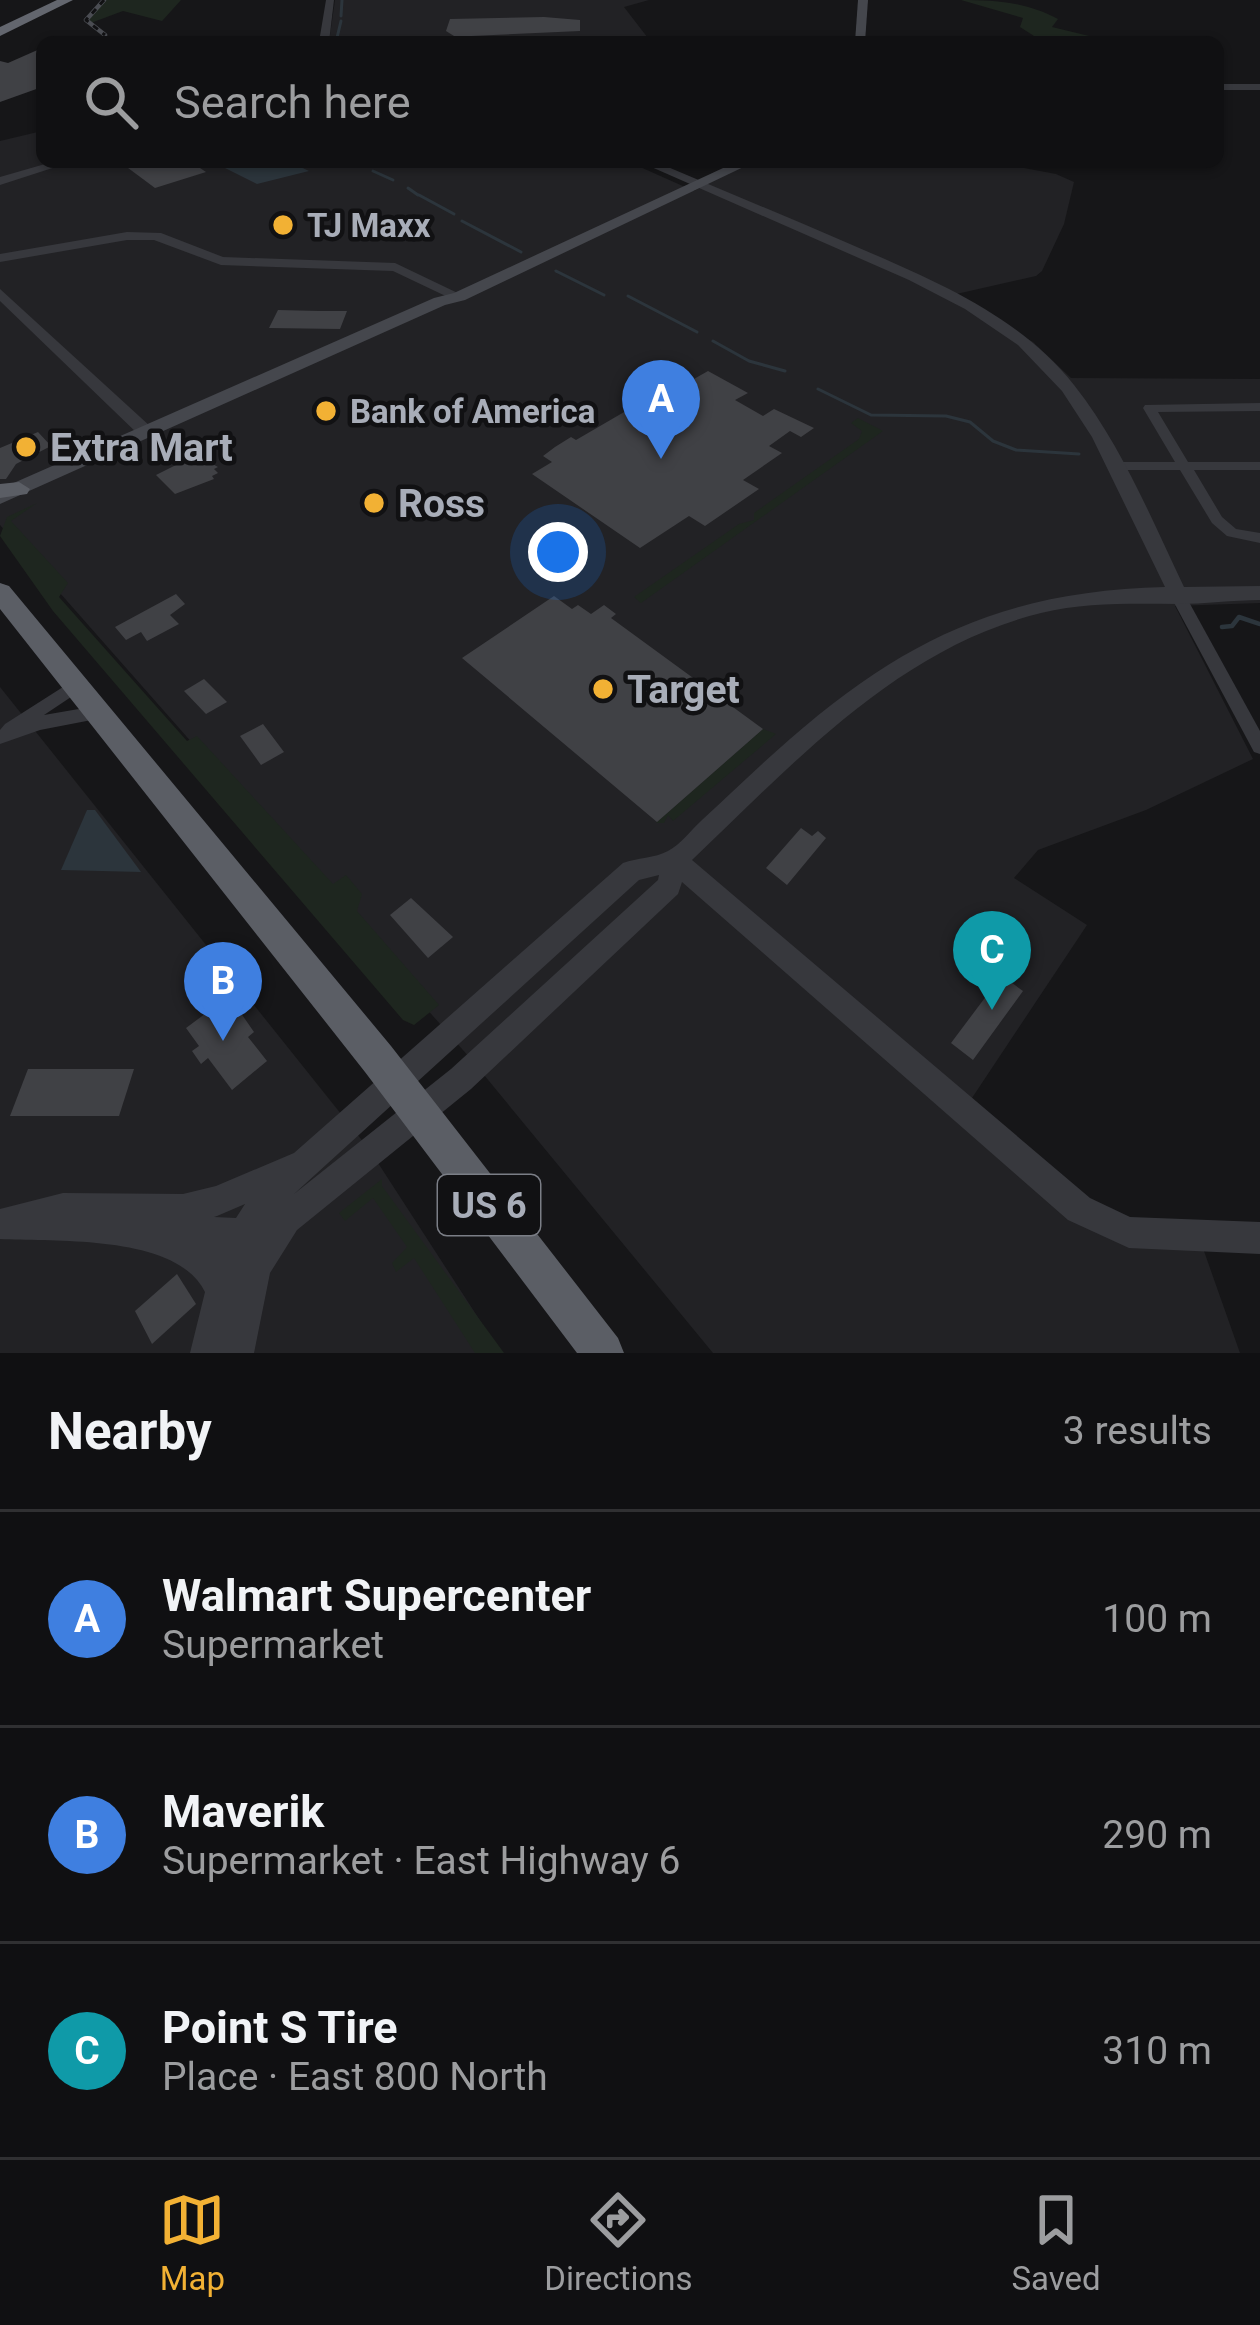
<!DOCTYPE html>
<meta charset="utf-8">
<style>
:root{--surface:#101012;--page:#1e1e20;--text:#f1f3f6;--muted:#9c9d9f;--line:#303032;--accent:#f2b134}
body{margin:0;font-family:Roboto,sans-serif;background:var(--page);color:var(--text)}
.you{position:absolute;left:558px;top:552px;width:42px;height:42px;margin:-30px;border:9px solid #fff;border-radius:50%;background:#1a73e8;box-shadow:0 0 0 18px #1a73e833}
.badge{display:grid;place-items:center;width:78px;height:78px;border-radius:50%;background:var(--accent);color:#fff;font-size:39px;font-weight:700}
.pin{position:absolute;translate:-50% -99px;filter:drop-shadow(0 3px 6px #0008)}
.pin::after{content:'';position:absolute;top:63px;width:42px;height:36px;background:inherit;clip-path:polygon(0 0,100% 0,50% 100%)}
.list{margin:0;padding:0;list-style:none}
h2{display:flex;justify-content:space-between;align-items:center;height:156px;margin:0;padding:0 48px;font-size:51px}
h2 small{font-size:39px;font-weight:400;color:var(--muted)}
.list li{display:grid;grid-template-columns:78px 1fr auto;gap:36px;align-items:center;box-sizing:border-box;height:216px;padding:0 48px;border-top:3px solid var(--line)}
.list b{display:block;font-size:45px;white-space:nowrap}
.list p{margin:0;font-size:39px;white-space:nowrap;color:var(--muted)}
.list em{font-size:39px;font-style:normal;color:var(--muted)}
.icon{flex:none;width:66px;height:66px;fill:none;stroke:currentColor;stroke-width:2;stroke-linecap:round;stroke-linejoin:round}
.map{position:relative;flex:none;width:1260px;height:1353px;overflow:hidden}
.search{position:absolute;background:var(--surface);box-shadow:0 3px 9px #0004;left:36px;right:36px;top:36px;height:132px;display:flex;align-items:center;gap:30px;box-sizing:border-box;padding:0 42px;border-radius:18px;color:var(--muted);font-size:45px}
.sheet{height:804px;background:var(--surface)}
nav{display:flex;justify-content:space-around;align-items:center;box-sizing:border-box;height:168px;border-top:3px solid var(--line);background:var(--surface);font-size:33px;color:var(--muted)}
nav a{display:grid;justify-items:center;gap:6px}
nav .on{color:var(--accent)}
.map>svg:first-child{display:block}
</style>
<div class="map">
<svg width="1260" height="1353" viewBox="0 0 1260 1353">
<rect width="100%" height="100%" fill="#161618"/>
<g fill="#222225">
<path d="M 335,0 L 649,0 L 624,7 L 651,42 L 329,42 Z"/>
<path d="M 42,131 L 42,162 L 629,162 L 694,191 L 744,162 L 993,162 L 1056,174 L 1074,182 L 1064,224 L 1042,271 L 1036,276 L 952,295 L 1033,342 L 1071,378 L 1260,379 L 1260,603 L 1175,606 L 1253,759 L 1146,810 L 1038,850 L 1014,878 L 1087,925 L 964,1110 L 1079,1209 L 1199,1237 L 1240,1353 L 713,1353 L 470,1058 L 0,525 L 0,141 Z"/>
<path d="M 0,687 L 369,1149 L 501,1353 L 0,1353 Z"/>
</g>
<g fill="#1e261f">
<path d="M 105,0 L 181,0 L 162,21 L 123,11 L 88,24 L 89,13 Z"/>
<path d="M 961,0 C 997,0 1025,2 1058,19 L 1052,27 L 1114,42 L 1034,36 L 1020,27 L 1023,18 Z"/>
<path d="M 858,418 L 883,431 L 641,603 L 634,597 L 739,524 L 754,520 L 754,513 L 859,439 L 862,431 L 851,423 Z"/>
<path d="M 37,503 L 11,521 L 68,583 L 59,597 L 187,741 L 197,736 L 333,884 L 346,875 L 362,894 L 357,911 L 439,1005 L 414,1025 L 403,1020 L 53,611 L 0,536 L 7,517 Z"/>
<path d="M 763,729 L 776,734 L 673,821 L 668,815 L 664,823 L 656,823 Z"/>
<path d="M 382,1179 L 382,1186 L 504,1353 L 475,1353 L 414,1258 L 396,1272 L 392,1263 L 407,1247 L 373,1198 L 345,1221 L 339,1213 Z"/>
</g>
<g fill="#2c353c">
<path d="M 213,162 L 290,162 L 309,171 L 257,184 Z"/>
<path d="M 87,810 L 95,810 L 141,872 L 61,870 Z"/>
</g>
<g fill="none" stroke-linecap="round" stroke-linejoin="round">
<g stroke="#2c353c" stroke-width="3">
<path d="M 341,16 L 342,0"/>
<path d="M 336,42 L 341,21"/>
<path d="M 317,162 L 322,165"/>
<path d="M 373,171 L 393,180"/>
<path d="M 408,188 L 418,195"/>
<path d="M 419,195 L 454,214"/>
<path d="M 462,221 L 521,252"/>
<path d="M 556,271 L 604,295"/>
<path d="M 628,296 L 697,332"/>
<path d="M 713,341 L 749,361 L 785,371"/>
<path d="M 818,389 L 871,415 L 946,416 L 970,422 L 993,441 L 1016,450 L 1079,454"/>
</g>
<path stroke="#2c353c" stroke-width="4.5" d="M 1222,627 L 1232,626 L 1239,617 L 1260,624"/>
</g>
<g fill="#404145">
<path d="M 544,17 L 580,20 L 580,31 L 472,36 L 454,36 L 446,31 L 450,19 Z"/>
<path d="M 42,48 L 42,87 L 0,102 L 0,61 L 8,63 Z"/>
<path d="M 120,162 L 191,162 L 206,172 L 155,188 Z"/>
<path d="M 278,310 L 319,311 L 347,311 L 340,329 L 269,328 Z"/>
<path d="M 708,371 L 748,393 L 735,400 L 763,416 L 774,409 L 814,428 L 801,437 L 790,431 L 769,446 L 782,453 L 743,480 L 759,489 L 705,526 L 689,516 L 640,548 L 532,474 L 552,462 L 543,456 L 555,447 L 571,437 L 576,440 L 631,408 L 626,405 L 641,397 L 664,396 Z"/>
<path d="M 38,432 L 51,446 L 16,464 L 6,479 L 0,479 L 0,448 Z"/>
<path d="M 196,455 L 218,467 L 214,469 L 218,473 L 212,476 L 214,479 L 175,494 L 156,475 Z"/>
<path d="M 176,594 L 185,604 L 170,615 L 179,624 L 147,641 L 141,632 L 126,640 L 115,627 Z"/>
<path d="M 554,596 L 572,609 L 578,605 L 591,614 L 604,605 L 616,614 L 611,618 L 763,729 L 657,822 L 462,658 Z"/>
<path d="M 204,679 L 227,702 L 206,714 L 184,691 Z"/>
<path d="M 263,724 L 284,752 L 261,765 L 240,736 Z"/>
<path d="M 801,828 L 812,836 L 818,831 L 826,838 L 787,885 L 766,868 Z"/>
<path d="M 411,898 L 453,937 L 428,958 L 390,915 Z"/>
<path d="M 997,972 L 1023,991 L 973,1060 L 951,1043 L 993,987 L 988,984 Z"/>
<path d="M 229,996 L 254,1032 L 248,1037 L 267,1061 L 232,1090 L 208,1058 L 201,1064 L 192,1051 L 199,1046 L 186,1028 Z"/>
<path d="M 28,1069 L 134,1069 L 119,1116 L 10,1116 Z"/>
<path d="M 177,1274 L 196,1304 L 152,1344 L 135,1311 Z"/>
</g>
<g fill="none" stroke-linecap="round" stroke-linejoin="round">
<g fill="#37383d" fill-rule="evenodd">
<path d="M 1260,403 L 1260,411 L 1158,412 L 1188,462 L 1260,462 L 1260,470 L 1194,470 L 1222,517 L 1236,529 L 1260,533 L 1260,543 L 1227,536 L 1212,523 L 1180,470 L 1116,470 L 1109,466 L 1116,462 L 1175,462 L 1143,408 L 1145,405 Z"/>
<path d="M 1179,592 L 1184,593 L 1260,731 L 1260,754 L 1254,752 L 1171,597 Z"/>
<path d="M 74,680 L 80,681 L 82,686 L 80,691 L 44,715 L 96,706 L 102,708 L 105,713 L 102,718 L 40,730 L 0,744 L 0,730 L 5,724 Z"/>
</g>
<g fill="#37383d" fill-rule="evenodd">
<path d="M 326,0 L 334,0 L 329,42 L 319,42 Z"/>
<rect x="1218" y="84" width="42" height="6"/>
<path d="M 52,162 L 71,162 L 0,185 L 0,177 Z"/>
<path d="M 640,162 L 656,162 C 718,188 780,214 843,241 C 926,277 1016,312 1074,385 C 1122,446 1151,518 1184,587 L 1260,586 L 1260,600 C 1233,600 1204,604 1178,604 C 1133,604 1087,602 1041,613 C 898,648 795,762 692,860 L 1090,1198 L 1130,1217 L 1260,1222 L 1260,1254 L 1129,1248 L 1068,1220 L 682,882 L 678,894 L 471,1089 L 297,1230 L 270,1273 L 254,1353 L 190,1353 L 205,1292 C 177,1234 56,1242 0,1239 L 0,1209 L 63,1193 L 183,1194 L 216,1186 L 294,1153 L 623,863 C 637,858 655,858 668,851 C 680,845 692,829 702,820 C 731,793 760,765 790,739 C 907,637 1008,591 1165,587 L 1092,437 L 1062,391 L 1018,345 L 965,309 L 909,280 ZM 659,875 L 658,880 L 451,1069 L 294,1194 L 639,880 ZM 245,1204 L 236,1218 L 214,1217 L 217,1216 Z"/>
<path d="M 127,232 L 161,233 L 223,257 L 395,263 L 466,297 L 454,300 L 393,271 L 221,265 L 154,240 L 127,240 L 0,262 L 0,254 Z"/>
<path d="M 0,289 L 151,427 L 151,435 L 139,435 L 0,301 Z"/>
</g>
<g fill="#45474d" fill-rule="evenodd">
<path d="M 858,0 L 868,0 L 865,42 L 855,42 Z"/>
<path d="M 736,162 L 754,162 L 465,300 L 445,305 L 0,504 L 0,489 L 434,298 L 454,293 Z"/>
</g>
<g fill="#5b5e65" fill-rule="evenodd">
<path d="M 19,482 L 30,489 L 27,494 L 0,498 L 0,484 Z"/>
<path d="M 0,583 L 9,586 L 391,1046 L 618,1338 L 624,1353 L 577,1353 L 365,1072 L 0,609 Z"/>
</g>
<path fill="#63666e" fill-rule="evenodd" d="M 57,0 L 73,0 L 0,36 L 0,27 Z"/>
<g stroke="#4a4c52" stroke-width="4.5">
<path id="rail" d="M 104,0 L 86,20 L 105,35"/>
</g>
<use href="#rail" stroke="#111113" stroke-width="3" stroke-dasharray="6" stroke-linecap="butt"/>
</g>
<g fill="#f2b134" stroke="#111113" stroke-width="4.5">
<circle cx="283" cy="225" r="12"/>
<circle cx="326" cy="411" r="12"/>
<circle cx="26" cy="447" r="12"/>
<circle cx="374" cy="503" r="12"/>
<circle cx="603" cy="689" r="12"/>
</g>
<g text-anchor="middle" stroke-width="9" stroke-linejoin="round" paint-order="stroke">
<g font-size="33" font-weight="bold" fill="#a8adb8" stroke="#111113" text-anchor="start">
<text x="307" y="237">TJ Maxx</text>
<text x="350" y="423">Bank of America</text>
</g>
<rect fill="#111113" stroke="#7b7e86" stroke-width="3" x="438" y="1175" width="102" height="60" rx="9"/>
<g font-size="36" font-weight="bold" fill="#a8adb8">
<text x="489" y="1218">US 6</text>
</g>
<g font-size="39" font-weight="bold" fill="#a8adb8" stroke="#111113" text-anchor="start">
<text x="50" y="461">Extra Mart</text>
<text x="398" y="517">Ross</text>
<text x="627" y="703">Target</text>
</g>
</g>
</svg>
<div class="you"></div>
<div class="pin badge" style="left:661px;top:459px;background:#3f7fe0">A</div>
<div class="pin badge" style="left:223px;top:1041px;background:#3f7fe0">B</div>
<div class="pin badge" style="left:992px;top:1010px;background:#0f9aa8">C</div>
<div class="search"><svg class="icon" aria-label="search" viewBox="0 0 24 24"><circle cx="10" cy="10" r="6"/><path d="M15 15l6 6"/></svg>Search here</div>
</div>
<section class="sheet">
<h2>Nearby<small>3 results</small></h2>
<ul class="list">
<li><span class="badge" style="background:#3f7fe0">A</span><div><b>Walmart Supercenter</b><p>Supermarket</p></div><em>100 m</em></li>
<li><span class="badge" style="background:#3f7fe0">B</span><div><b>Maverik</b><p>Supermarket · East Highway 6</p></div><em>290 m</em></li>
<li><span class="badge" style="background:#0f9aa8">C</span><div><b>Point S Tire</b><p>Place · East 800 North</p></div><em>310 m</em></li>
</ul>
</section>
<nav>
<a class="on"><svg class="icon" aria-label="map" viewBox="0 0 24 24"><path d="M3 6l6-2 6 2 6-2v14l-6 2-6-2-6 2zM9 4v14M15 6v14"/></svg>Map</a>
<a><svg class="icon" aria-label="directions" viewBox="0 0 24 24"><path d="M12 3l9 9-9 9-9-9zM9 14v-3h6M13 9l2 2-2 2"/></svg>Directions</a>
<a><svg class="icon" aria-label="saved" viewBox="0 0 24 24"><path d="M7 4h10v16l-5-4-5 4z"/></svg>Saved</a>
</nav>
